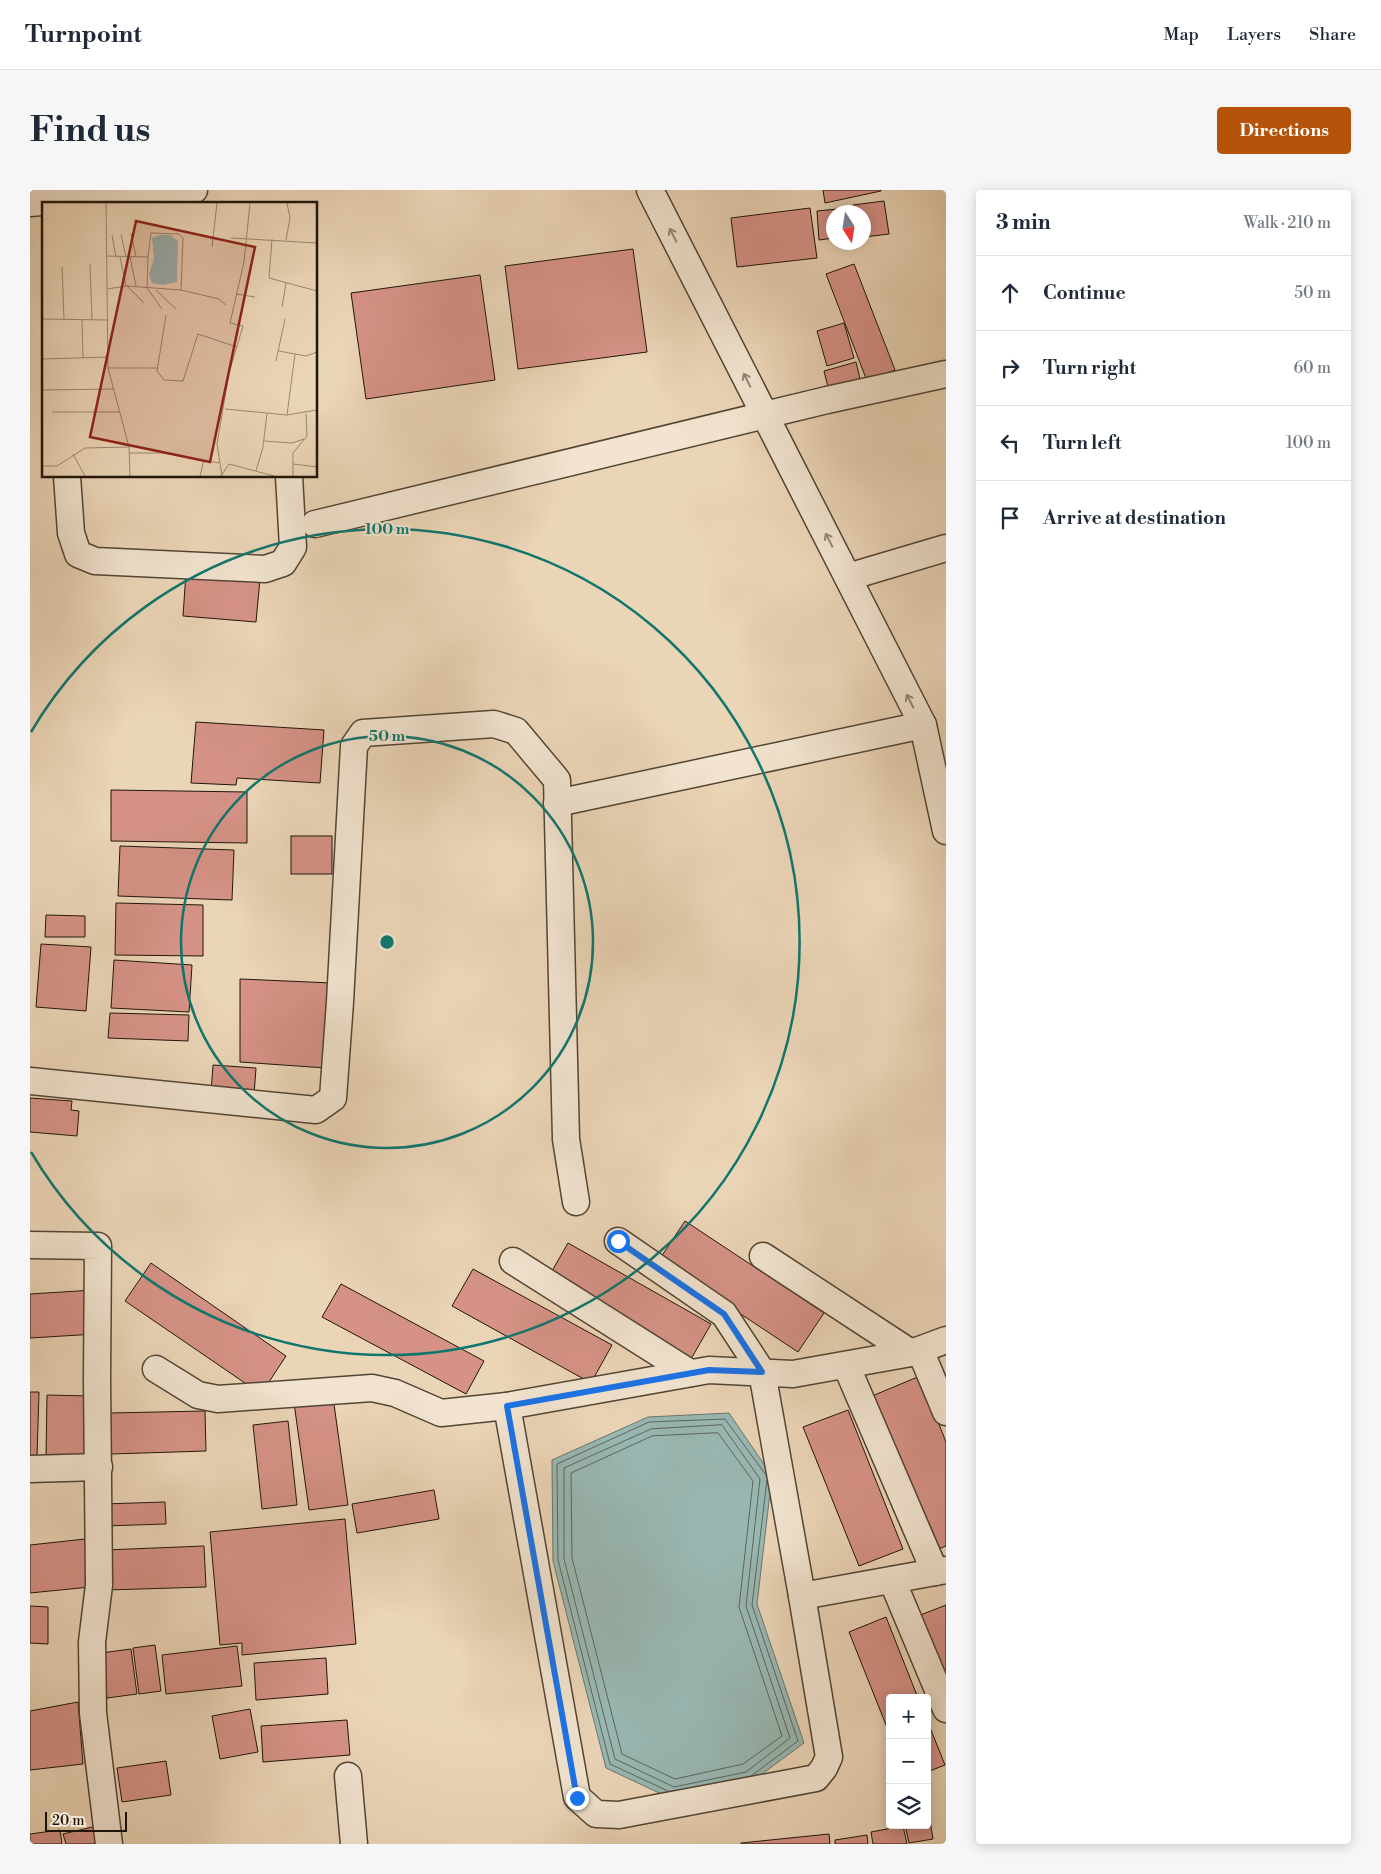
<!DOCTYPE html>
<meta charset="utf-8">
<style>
:root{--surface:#fff;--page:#f6f6f7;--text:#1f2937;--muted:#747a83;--line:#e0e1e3;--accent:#b45309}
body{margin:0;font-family:"Libre Bodoni",serif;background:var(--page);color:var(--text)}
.controls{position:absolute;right:15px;bottom:15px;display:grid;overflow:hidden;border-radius:5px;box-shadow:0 2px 12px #0003}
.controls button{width:45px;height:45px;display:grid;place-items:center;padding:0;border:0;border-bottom:1px solid var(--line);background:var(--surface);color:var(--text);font:25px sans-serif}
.compass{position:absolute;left:796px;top:15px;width:45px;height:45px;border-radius:50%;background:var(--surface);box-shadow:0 2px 12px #0003;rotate:168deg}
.scale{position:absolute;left:15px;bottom:12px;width:82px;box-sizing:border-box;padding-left:5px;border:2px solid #1f150a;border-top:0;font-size:14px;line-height:18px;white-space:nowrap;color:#1f150a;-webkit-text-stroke:4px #f2e4d0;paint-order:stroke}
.stop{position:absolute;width:15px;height:15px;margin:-11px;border:4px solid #1a73e8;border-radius:50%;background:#fff}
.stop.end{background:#1a73e8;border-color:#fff;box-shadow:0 1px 5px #0008}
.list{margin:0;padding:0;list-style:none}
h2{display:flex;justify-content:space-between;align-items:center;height:65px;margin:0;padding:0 20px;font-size:21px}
h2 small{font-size:16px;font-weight:400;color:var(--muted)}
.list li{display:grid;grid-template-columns:32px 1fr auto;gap:15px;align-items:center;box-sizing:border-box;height:75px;padding:0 20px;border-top:1px solid var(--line)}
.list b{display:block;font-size:19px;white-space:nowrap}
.list em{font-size:16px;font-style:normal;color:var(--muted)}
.icon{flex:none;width:28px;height:28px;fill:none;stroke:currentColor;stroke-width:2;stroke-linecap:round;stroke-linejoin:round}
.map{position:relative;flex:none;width:916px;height:1654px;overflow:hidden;border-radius:5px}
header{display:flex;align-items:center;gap:30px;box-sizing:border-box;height:70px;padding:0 25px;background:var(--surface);border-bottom:1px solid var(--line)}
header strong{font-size:24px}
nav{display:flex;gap:28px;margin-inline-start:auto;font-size:18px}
.intro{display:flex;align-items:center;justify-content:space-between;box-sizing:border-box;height:120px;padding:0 30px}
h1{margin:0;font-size:35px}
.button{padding:12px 22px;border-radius:5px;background:var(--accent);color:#fff;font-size:18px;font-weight:700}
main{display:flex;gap:30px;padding:0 30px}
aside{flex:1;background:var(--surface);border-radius:5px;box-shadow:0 2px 12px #0003}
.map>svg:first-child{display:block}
</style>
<header>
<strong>Turnpoint</strong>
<nav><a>Map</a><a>Layers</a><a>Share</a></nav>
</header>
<div class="intro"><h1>Find us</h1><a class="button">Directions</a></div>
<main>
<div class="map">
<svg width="916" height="1654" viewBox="0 0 916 1654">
<rect width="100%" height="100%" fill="#ebd5b7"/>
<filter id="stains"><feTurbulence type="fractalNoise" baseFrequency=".004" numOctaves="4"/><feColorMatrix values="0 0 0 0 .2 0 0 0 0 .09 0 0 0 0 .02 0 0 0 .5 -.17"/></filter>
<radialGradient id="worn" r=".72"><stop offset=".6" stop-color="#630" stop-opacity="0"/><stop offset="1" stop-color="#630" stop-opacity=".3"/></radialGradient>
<path fill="#99b8b3" stroke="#68776f" d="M 699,1223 L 742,1286 L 727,1414 L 774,1553 L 721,1592 L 642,1609 L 576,1578 L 523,1371 L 522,1270 L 618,1227 Z"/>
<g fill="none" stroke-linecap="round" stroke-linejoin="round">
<g stroke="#5c665e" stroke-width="1">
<path d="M 692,1235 L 730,1289 L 716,1416 L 760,1548 L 716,1582 L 644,1597 L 585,1569 L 534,1369 L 534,1278 L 621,1239 Z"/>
<path d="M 688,1243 L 723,1291 L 709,1417 L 752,1546 L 713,1574 L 645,1589 L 592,1564 L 542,1368 L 541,1283 L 622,1246 Z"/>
<path d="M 721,1586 L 768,1551 L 722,1415 L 737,1290"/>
<path d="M 638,1601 L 580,1574 L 528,1370 L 527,1274 L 619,1232 L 695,1229 L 736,1285"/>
</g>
</g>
<g fill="#d69287" stroke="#1f150a">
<path d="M 793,0 L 851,0 L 851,1 L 795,13 Z"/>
<path d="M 854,11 L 859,44 L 834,47 L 834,22 L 824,22 L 823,15 Z"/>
<path d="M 780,18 L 787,68 L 707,77 L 701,28 Z"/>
<path d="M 818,18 L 818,22 L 804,22 L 804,48 L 789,50 L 787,21 Z"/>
<path d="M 603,59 L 617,162 L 488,179 L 475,76 Z"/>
<path d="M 824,74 L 865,180 L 837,191 L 796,84 Z"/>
<path d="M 450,85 L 465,190 L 336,209 L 321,103 Z"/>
<path d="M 814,133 L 824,168 L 797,176 L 787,141 Z"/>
<path d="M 826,172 L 831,193 L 799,201 L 794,181 Z"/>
<path d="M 156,383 L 230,389 L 226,432 L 153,426 Z"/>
<path d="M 166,532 L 294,540 L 290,593 L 207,588 L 206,595 L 161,593 Z"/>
<path d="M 81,600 L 217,602 L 217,653 L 81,651 Z"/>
<rect x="261" y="646" width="41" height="38"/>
<path d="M 90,656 L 204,660 L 202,710 L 88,706 Z"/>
<path d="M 86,713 L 173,715 L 173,766 L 85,765 Z"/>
<path d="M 16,725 L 55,726 L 55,747 L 15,747 Z"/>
<path d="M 11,754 L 61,757 L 56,821 L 6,817 Z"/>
<path d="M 84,770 L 162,775 L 159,822 L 81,818 Z"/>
<path d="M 210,789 L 302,793 L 296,878 L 210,872 Z"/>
<path d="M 80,823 L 159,825 L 158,851 L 78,848 Z"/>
<path d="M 183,875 L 226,878 L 224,905 L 181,902 Z"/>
<path d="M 0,908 L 42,911 L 41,920 L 49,921 L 47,946 L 0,942 Z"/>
<path d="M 655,1031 L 794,1123 L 768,1162 L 629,1070 Z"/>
<path d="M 538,1053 L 681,1134 L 661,1169 L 518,1088 Z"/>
<path d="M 121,1073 L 256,1166 L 231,1204 L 95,1111 Z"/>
<path d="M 443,1079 L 582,1155 L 561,1193 L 422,1116 Z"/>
<path d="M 311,1094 L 454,1171 L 436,1204 L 292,1127 Z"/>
<path d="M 64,1100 L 66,1144 L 0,1148 L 0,1104 Z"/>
<path d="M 890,1186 L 916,1252 L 916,1356 L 904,1361 L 842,1206 Z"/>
<path d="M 0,1202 L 9,1202 L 7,1266 L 0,1266 Z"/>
<path d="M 17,1205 L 61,1206 L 60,1269 L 16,1268 Z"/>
<path d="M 303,1207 L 318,1315 L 279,1320 L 264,1213 Z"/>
<path d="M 818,1220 L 873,1359 L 829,1376 L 773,1237 Z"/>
<path d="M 175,1221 L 176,1261 L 81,1264 L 80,1223 Z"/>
<path d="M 258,1231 L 267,1315 L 232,1319 L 223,1235 Z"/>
<path d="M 404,1300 L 409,1329 L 327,1343 L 322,1314 Z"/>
<path d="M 135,1312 L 136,1334 L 74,1336 L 73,1314 Z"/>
<path d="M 315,1329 L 326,1454 L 212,1465 L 212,1453 L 190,1455 L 180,1342 Z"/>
<path d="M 55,1349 L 60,1397 L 0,1403 L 0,1355 Z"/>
<path d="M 174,1356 L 176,1397 L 77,1400 L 75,1360 Z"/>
<path d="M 916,1415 L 916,1495 L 888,1426 Z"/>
<path d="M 0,1416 L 18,1417 L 18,1454 L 0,1453 Z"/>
<path d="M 856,1427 L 888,1508 L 860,1508 L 860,1545 L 819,1442 Z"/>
<path d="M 125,1455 L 131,1501 L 109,1504 L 103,1458 Z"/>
<path d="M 207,1456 L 212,1496 L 136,1504 L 132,1465 Z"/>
<path d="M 101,1459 L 107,1504 L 77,1508 L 71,1463 Z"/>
<path d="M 296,1468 L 298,1504 L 226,1510 L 224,1473 Z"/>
<path d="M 48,1512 L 53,1574 L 0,1580 L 0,1521 Z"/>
<path d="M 220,1519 L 228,1562 L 190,1569 L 182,1526 Z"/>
<path d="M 317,1530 L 320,1565 L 233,1572 L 231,1536 Z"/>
<path d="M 897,1530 L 915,1575 L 897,1582 Z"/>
<path d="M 136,1571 L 141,1605 L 92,1612 L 87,1578 Z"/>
<path d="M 897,1630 L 900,1630 L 903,1649 L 879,1653 L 875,1635 L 897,1635 Z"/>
<path d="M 71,1635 L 75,1654 L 36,1654 L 33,1644 Z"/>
<path d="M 873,1636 L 877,1654 L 843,1654 L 841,1642 Z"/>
<path d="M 30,1640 L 32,1654 L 0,1654 L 0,1644 Z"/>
<path d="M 799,1644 L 800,1654 L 711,1654 L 711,1653 Z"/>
<path d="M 837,1645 L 838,1654 L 805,1654 L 805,1650 Z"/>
</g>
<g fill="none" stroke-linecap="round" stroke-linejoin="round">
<g stroke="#524535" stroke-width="29">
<g id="minor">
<path d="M 620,0 L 893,535 L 916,641"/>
<path d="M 0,13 L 88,5 L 164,0"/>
<path d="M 37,286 L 41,343 L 48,364 L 65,371 L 235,379 L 253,373 L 263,357 L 259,286"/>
<path d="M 285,334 L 797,210 L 916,184"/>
<path d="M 818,387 L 916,358"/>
<path d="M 527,613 L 893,535"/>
<path d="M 0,891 L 286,920 L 303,908 L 310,812 L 324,556 L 333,543 L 464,534 L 486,541 L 527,590 L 536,949 L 546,1012"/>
<path d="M 588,1051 L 694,1124 L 732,1182 L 772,1406"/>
<path d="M 0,1055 L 68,1056 L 67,1189 L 69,1395 L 62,1452 L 63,1523 L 79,1654"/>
<path d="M 733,1066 L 881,1163"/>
<path d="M 483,1071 L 660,1183"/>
<path d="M 916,1150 L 881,1163 L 763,1184 L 679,1180 L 477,1216 L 547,1607 L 566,1624 L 589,1625 L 786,1588 L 794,1578 L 799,1567 L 772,1406 L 916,1380"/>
<path d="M 890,1160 L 916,1222"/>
<path d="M 816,1175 L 905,1382"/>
<path d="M 126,1179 L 168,1205 L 188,1209 L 342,1198 L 365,1203 L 411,1223 L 477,1216"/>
<path d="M 0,1279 L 69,1277"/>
<path d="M 862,1390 L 916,1519"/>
<path d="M 318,1586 L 324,1654"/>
</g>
</g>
<use href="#minor" stroke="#f2e4d0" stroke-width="26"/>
</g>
<defs><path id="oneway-shaft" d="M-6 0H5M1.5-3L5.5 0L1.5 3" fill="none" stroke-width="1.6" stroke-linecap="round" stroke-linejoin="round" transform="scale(1.25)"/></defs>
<g stroke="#938777">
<use href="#oneway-shaft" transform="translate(643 45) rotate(-117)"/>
<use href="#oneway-shaft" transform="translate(717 190) rotate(-117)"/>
<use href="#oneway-shaft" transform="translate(799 350) rotate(-117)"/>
<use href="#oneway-shaft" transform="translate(880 511) rotate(-117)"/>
</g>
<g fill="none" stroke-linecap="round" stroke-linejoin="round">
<path stroke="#1a73e8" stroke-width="6" d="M 547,1608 L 477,1216 L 679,1180 L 732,1182 L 694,1124 L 588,1051"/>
</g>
<g fill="none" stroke="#0f766e" stroke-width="2.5">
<circle cx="357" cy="752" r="206"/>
<path d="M1 542A413 413 0 1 1 1 962"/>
</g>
<g transform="translate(12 12)">
<rect width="275" height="275" fill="#ebd5b7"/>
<path d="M 118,33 L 128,33 L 136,39 L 135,80 L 121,83 L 110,81 L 107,72 L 112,56 L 110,36 Z" fill="#99b8b3"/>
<path fill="none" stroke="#998872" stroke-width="1" d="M 64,1 L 66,166 L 87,245 L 88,274M 89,31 L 94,55M 79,32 L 84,55M 70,33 L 74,55M 189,36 L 275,41M 230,37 L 227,76 L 275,89M 244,38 L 248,16 L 245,1M 170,45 L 175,1M 64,54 L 106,55 L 109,31 L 136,32 L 141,36 L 139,88 L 85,84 L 65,87M 78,55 L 84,84M 88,55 L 94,84M 106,55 L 105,86 L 120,107M 48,62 L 50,118M 20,65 L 22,117M 85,84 L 102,101M 0,87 L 0,109M 114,88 L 134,107M 139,88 L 177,97 L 184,103M 194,92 L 213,95M 240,105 L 244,81M 124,113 L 115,169 L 122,178 L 141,179 L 156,132 L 195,145M 0,117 L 66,118M 40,118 L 41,156M 237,149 L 264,154 L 275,150M 0,157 L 66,155M 234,159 L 243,117M 66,166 L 116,166M 0,188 L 72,187M 183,207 L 245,213 L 275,208M 10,210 L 78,210M 245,213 L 253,152M 222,239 L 250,241 L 262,237M 87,251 L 121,251 L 177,261M 31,252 L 43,274M 251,262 L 275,265M 0,264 L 15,264 L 43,246 L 87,245M 214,269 L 221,245 L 225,211M 158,274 L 162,258M 179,274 L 187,262 L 232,274M 180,274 L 175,242 L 187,171 L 201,124 L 188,121 L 202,60 L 208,1M 251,274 L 251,251 L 265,234 L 264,212"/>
<path fill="#8f2418" fill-opacity="0.15" stroke="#8f2418" stroke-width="2.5" d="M 94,19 L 213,45 L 168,260 L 48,235 Z"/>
<rect width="275" height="275" fill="none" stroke="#1f150a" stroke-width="2.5"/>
</g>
<circle cx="357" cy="752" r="8" fill="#0f766e" stroke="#f2e4d0" stroke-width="2.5"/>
<g font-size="15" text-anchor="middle" font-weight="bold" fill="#0f766e" stroke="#f2e4d0" stroke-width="4" stroke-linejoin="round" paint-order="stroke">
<text x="357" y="344">100 m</text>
<text x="357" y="551">50 m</text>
</g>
<rect width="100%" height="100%" filter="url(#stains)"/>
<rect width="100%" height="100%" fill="url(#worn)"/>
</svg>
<div class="controls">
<button>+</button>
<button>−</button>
<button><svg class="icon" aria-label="layers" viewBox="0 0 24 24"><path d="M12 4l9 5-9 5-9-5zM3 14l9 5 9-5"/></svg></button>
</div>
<svg class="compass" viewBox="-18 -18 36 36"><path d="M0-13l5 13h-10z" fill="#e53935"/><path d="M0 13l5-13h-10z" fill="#747a83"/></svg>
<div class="scale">20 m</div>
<div class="stop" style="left:588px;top:1051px"></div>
<div class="stop end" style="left:547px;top:1608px"></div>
</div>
<aside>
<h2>3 min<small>Walk · 210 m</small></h2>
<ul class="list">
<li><svg class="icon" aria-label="ahead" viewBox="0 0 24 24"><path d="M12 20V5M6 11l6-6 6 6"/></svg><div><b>Continue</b></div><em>50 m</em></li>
<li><svg class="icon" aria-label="right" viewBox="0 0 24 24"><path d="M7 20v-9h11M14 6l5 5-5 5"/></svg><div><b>Turn right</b></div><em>60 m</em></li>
<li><svg class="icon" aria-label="left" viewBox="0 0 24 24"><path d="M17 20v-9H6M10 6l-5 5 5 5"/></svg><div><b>Turn left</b></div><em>100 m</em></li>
<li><svg class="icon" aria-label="arrive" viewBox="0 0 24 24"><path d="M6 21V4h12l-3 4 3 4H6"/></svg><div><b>Arrive at destination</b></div></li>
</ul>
</aside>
</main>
